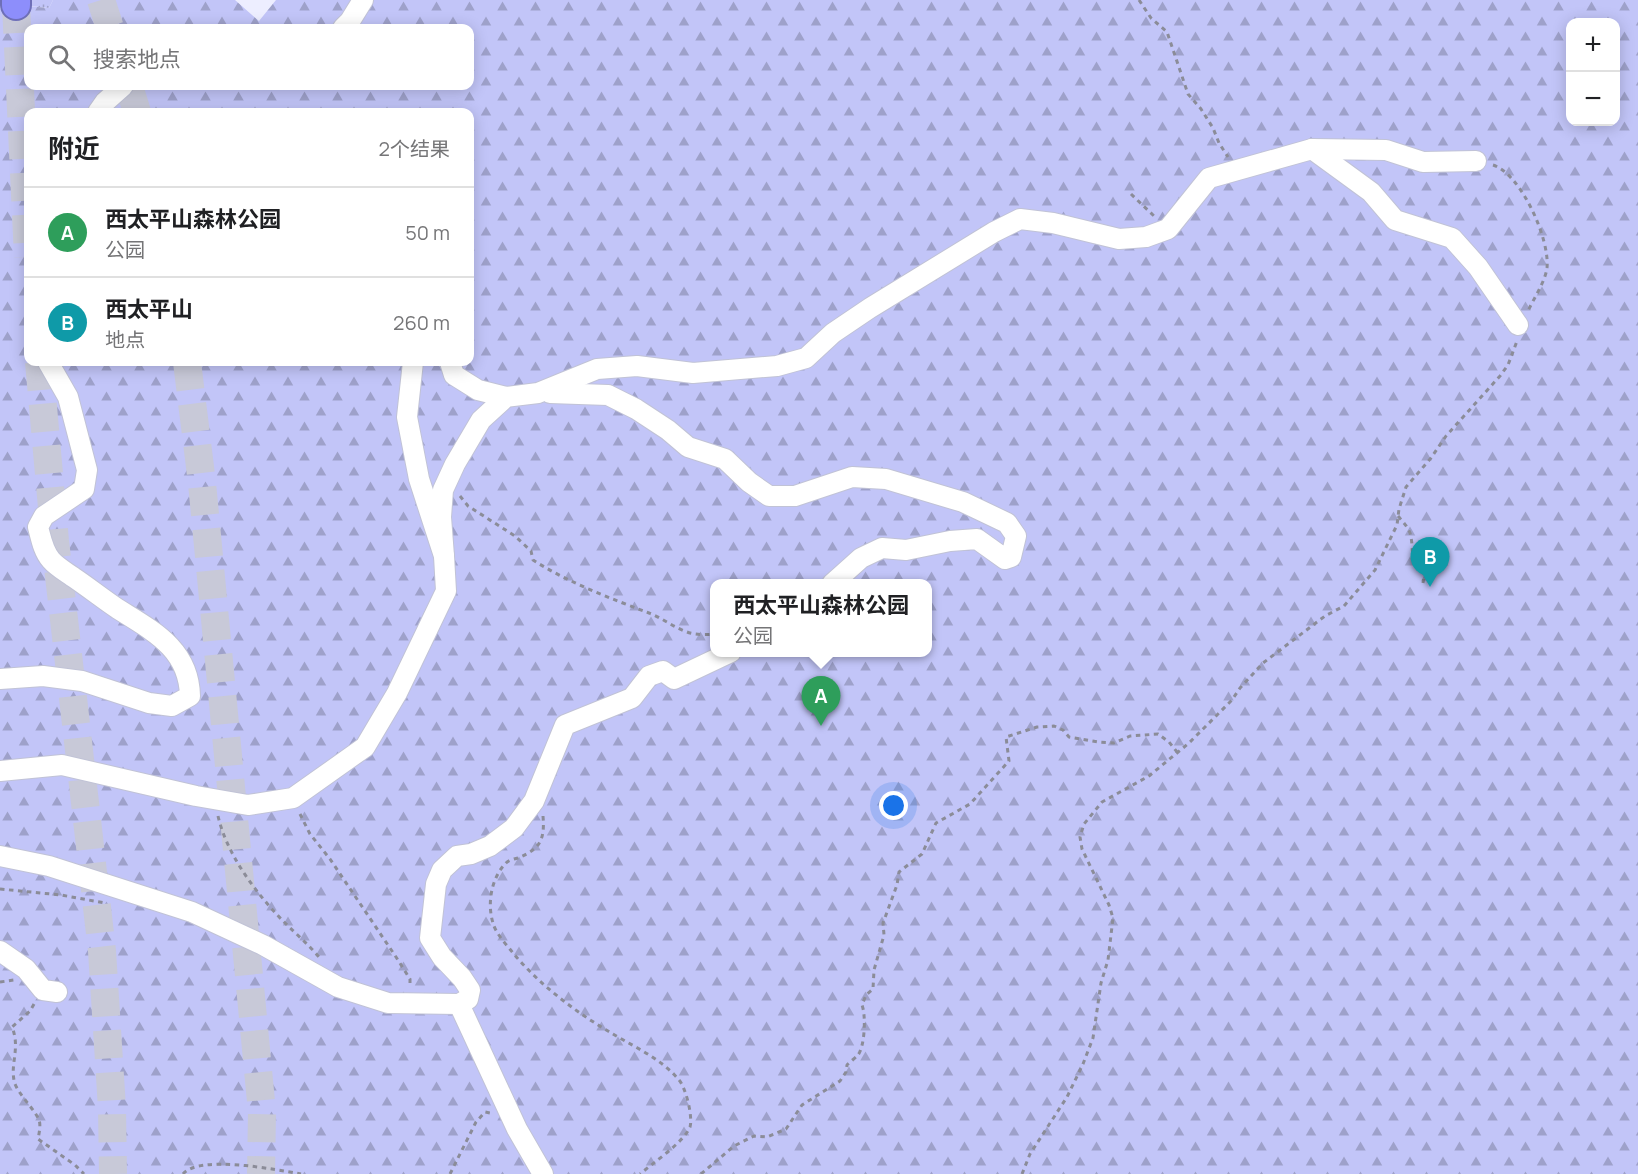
<!DOCTYPE html>
<html lang="zh">
<meta charset="utf-8">
<style>
:root{--surface:#fff;--page:#f6f6f6;--text:#202124;--muted:#757577;--line:#e0e0e0;--accent:#0f766e}
body{margin:0;font-family:Manrope,"Noto Sans SC",sans-serif;background:var(--page);color:var(--text)}
.controls{position:absolute;right:18px;top:18px;display:grid;overflow:hidden;border-radius:12px;box-shadow:0 3px 15px #0003}
.controls button{width:54px;height:54px;display:grid;place-items:center;padding:0;border:0;border-bottom:2px solid var(--line);background:var(--surface);color:var(--text);font:30px sans-serif}
.you{position:absolute;left:894px;top:806px;width:21px;height:21px;margin:-15px;border:4px solid #fff;border-radius:50%;background:#1a73e8;box-shadow:0 0 0 9px #1a73e833}
.badge{display:grid;place-items:center;width:39px;height:39px;border-radius:50%;background:var(--accent);color:#fff;font-size:20px;font-weight:700}
.pin{position:absolute;translate:-50% -50px;filter:drop-shadow(0 2px 3px #0008)}
.pin::after{content:'';position:absolute;top:32px;width:21px;height:18px;background:inherit;clip-path:polygon(0 0,100% 0,50% 100%)}
.popup{position:absolute;left:710px;top:579px;width:222px;height:78px;box-sizing:border-box;display:grid;place-content:center;border-radius:12px;background:var(--surface);filter:drop-shadow(0 2px 4px #0005);font-size:20px;white-space:nowrap;color:var(--muted)}
.popup b{font-size:22px;color:var(--text)}
.popup::after{content:'';position:absolute;left:50%;top:100%;margin-left:-12px;border:12px solid transparent;border-top-color:var(--surface)}
.list{margin:0;padding:0;list-style:none}
h2{display:flex;justify-content:space-between;align-items:center;height:78px;margin:0;padding:0 24px;font-size:26px}
h2 small{font-size:20px;font-weight:400;color:var(--muted)}
.list li{display:grid;grid-template-columns:39px 1fr auto;gap:18px;align-items:center;box-sizing:border-box;height:90px;padding:0 24px;border-top:2px solid var(--line)}
.list b{display:block;font-size:22px;white-space:nowrap}
.list p{margin:0;font-size:20px;white-space:nowrap;color:var(--muted)}
.list em{font-size:20px;font-style:normal;color:var(--muted)}
.icon{flex:none;width:33px;height:33px;fill:none;stroke:currentColor;stroke-width:2;stroke-linecap:round;stroke-linejoin:round}
.map{position:relative;flex:none;width:1638px;height:1174px;overflow:hidden}
.search{position:absolute;background:var(--surface);box-shadow:0 3px 15px #0003;left:24px;top:24px;width:450px;height:66px;display:flex;align-items:center;gap:15px;box-sizing:border-box;padding:0 21px;border-radius:12px;color:var(--muted);font-size:22px}
.panel{position:absolute;background:var(--surface);box-shadow:0 3px 15px #0003;left:24px;top:108px;width:450px;height:258px;border-radius:12px}
.map>svg:first-child{display:block}
</style>
<div class="map">
<svg width="1638" height="1174" viewBox="0 0 1638 1174">
<defs>
<pattern id="grass-tufts" width="24" height="20" patternUnits="userSpaceOnUse" patternTransform="scale(1.5)"><rect width="24" height="20" fill="#c2c5f8"/><path d="M3 7l-1-3M5 7V3M7 7l1-3M15 17l-1-3M17 17v-4M19 17l1-3" fill="none" stroke="#9ea1ca"/></pattern>
<pattern id="forest-firs" width="22" height="20" patternUnits="userSpaceOnUse" patternTransform="scale(1.5)"><rect width="22" height="20" fill="#c2c5f8"/><path d="M5 1l3.5 6h-7zM16 11l3.5 6h-7z" fill="#9ea1ca"/></pattern>
</defs>
<rect width="100%" height="100%" fill="#edeeff"/>
<path fill="url(#grass-tufts)" d="M 30,0 L 53,0 L 49,8 L 30,6 Z"/>
<path fill="url(#forest-firs)" fill-rule="evenodd" d="M 53,0 L 235,0 L 259,21 L 276,0 L 1638,0 L 1638,1174 L 0,1174 L 0,9 L 16,5 L 49,8 ZM 1570,22 L 1616,22 L 1616,122 L 1570,122 ZM 28,28 L 470,28 L 470,86 L 28,86 ZM 28,112 L 470,112 L 470,362 L 28,362 ZM 714,584 L 928,584 L 928,652 L 714,652 Z"/>
<g fill="none" stroke-linecap="round" stroke-linejoin="round">
<g stroke="#c8c9d8" stroke-width="28" stroke-dasharray="28 14" stroke-linecap="butt">
<path d="M 101,0 L 110,28"/>
<path d="M 16,5 L 28,257"/>
<path d="M 129,86 L 137,112"/>
<path d="M 39,362 L 55,541 L 102,951 L 112,1108 L 113,1174"/>
<path d="M 187,362 L 202,483 L 262,1112 L 261,1174"/>
</g>
<g stroke="#c1c3d6" stroke-width="22">
<g id="minor">
<path d="M 343,28 L 350,21 L 363,0"/>
<path d="M 98,112 L 105,102 L 123,86"/>
<path d="M 1312,149 L 1371,192 L 1395,220 L 1452,238 L 1478,267 L 1518,325"/>
<path d="M 450,362 L 454,375 L 478,390 L 506,397"/>
<path d="M 550,393 L 608,395 L 636,409 L 668,430 L 688,447 L 725,459 L 749,482 L 769,496 L 795,496 L 852,477 L 886,479 L 963,502 L 1007,523 L 1016,536 L 1011,557 L 1005,559 L 977,539 L 950,541 L 906,550 L 882,548 L 861,558 L 832,584"/>
<path d="M 444,556 L 441,517 L 443,490 L 455,464 L 481,420 L 506,397 L 538,393 L 597,369 L 637,366 L 693,373 L 777,366 L 806,358 L 833,333 L 870,308 L 994,232 L 1020,219 L 1053,223 L 1119,239 L 1146,237 L 1168,229 L 1209,178 L 1312,149 L 1386,150 L 1423,162 L 1476,161"/>
<path d="M 0,679 L 43,676 L 82,681 L 149,703 L 172,706 L 190,696 C 189,649 153,631 118,609 C 103,599 88,587 73,577 C 66,572 57,567 51,560 C 43,551 41,538 38,527 L 44,516 L 84,489 L 87,470 L 68,397 L 48,362"/>
<path d="M 0,771 L 62,765 L 196,796 L 248,805 L 293,798 L 365,747 L 397,693 L 446,591 L 444,556 L 419,479 L 407,417 L 413,362"/>
<path d="M 0,856 L 49,866 L 192,912 L 263,945 L 338,987 L 388,1003 L 459,1004 L 468,999 L 470,990 L 462,978 L 442,957 L 430,938 L 436,884 L 442,870 L 457,856 L 471,854 L 490,846 L 514,828 L 534,801 L 565,725 L 632,698 L 649,676 L 663,671 L 674,679 L 731,652"/>
<path d="M 0,951 L 26,969 L 43,990 L 57,992"/>
<path d="M 459,1004 L 517,1129 L 543,1174"/>
</g>
</g>
<g stroke="#6e6fb8" stroke-width="32">
<path id="highway" d="M 16,0 L 16,5"/>
</g>
<g stroke="#8b8c98" stroke-width="3" stroke-dasharray="4.5 4.5" stroke-linecap="butt">
<path d="M 1139,0 L 1151,18 L 1167,32 L 1188,94 L 1201,109 L 1213,128 L 1219,143 L 1228,157"/>
<path d="M 1493,165 C 1521,174 1550,239 1547,268 C 1545,282 1534,298 1528,311"/>
<path d="M 1131,194 L 1154,216"/>
<path d="M 460,496 L 468,506 L 515,536 L 531,551 L 533,560 C 567,582 612,599 649,613 C 662,618 673,627 687,632 C 695,635 706,635 714,634"/>
<path d="M 1398,516 C 1403,522 1408,527 1410,533 C 1415,551 1407,555 1425,569 L 1423,583"/>
<path d="M 300,814 L 310,834 L 330,859 L 396,957 L 410,979 L 410,986"/>
<path d="M 218,816 C 227,855 256,893 283,921 C 295,933 308,944 319,957"/>
<path d="M 543,816 C 545,840 540,849 518,858 C 514,859 509,860 506,863 C 491,878 487,904 493,923 C 496,934 506,944 513,953 C 539,984 574,1011 608,1031 C 632,1046 661,1058 679,1080 C 686,1088 693,1117 690,1127 C 684,1142 653,1163 640,1174"/>
<path d="M 0,889 L 61,895 L 105,903"/>
<path d="M 0,982 L 14,980"/>
<path d="M 34,1004 L 30,1011 L 12,1027 C 21,1049 9,1065 15,1084 C 20,1096 35,1110 39,1120 C 41,1125 39,1134 38,1139 L 75,1165 L 84,1174"/>
<path d="M 183,1174 C 200,1154 277,1170 301,1174"/>
<path d="M 450,1174 L 476,1122 L 485,1112 L 490,1113"/>
<path d="M 701,1174 L 734,1146 L 754,1136 L 767,1137 L 786,1129 L 802,1105 L 840,1081 L 846,1072 L 847,1065 C 850,1062 855,1058 858,1055 C 865,1046 866,1015 862,1005 L 866,995 L 873,989 L 874,970 L 884,935 L 883,923 L 897,885 L 899,872 L 922,854 L 936,823 L 970,804 L 1009,761 L 1006,737 L 1037,727 L 1054,726 L 1063,730 L 1069,737 L 1099,742 L 1114,743 L 1130,736 L 1158,734 L 1169,742 L 1177,752"/>
<path d="M 1022,1174 L 1030,1154 L 1067,1097 L 1083,1064 L 1093,1038 L 1101,983 L 1108,960 L 1113,918 L 1109,905 L 1082,849 L 1080,837 L 1084,824 L 1102,802 L 1149,776 L 1189,743 L 1232,700 L 1240,688 L 1263,663 L 1325,616 L 1344,606 L 1375,570 L 1397,525 L 1399,509 L 1406,487 L 1431,458 L 1446,436 L 1500,376 L 1508,365 L 1517,341"/>
</g>
<use href="#minor" stroke="#fff" stroke-width="20"/>
<use href="#highway" stroke="#8d8efb" stroke-width="28"/>
</g>
</svg>
<div class="controls">
<button>+</button>
<button>−</button>
</div>
<div class="you"></div>
<div class="pin badge" style="left:821px;top:726px;background:#2e9e5b">A</div>
<div class="popup"><b>西太平山森林公园</b>公园</div>
<div class="pin badge" style="left:1430px;top:587px;background:#0f9aa8">B</div>
<div class="search"><svg class="icon" aria-label="search" viewBox="0 0 24 24"><circle cx="10" cy="10" r="6"/><path d="M15 15l6 6"/></svg>搜索地点</div>
<section class="panel">
<h2>附近<small>2个结果</small></h2>
<ul class="list">
<li><span class="badge" style="background:#2e9e5b">A</span><div><b>西太平山森林公园</b><p>公园</p></div><em>50 m</em></li>
<li><span class="badge" style="background:#0f9aa8">B</span><div><b>西太平山</b><p>地点</p></div><em>260 m</em></li>
</ul>
</section>
</div>
